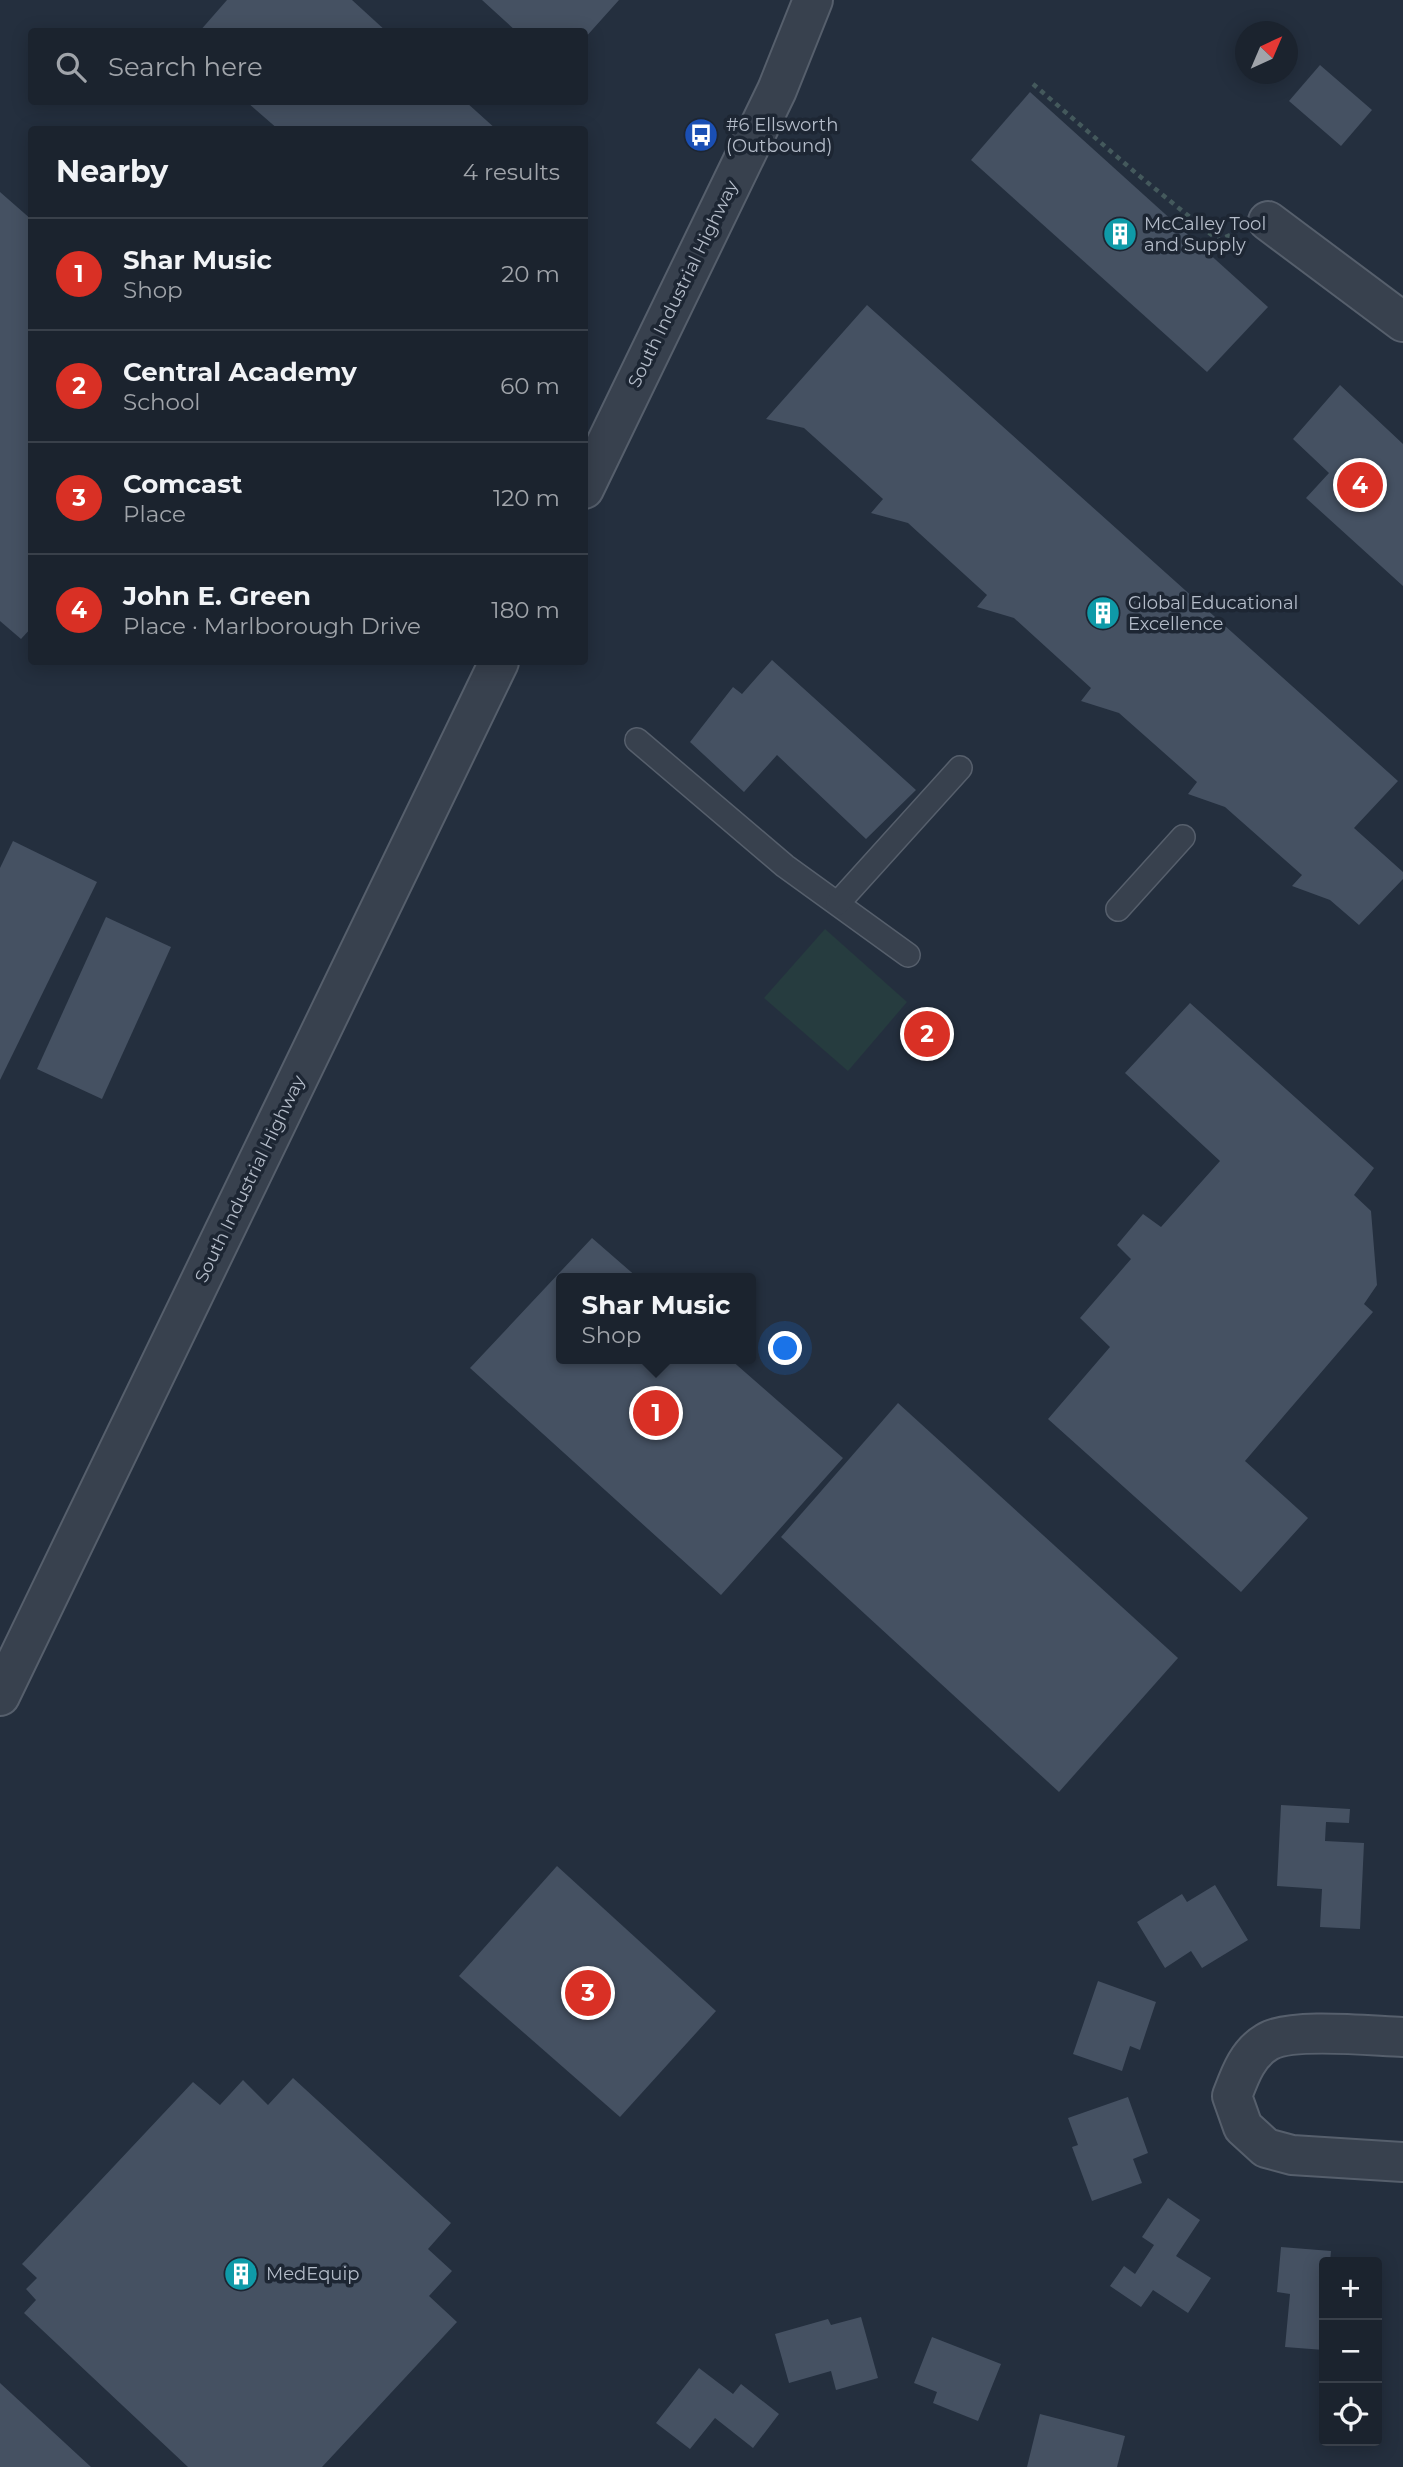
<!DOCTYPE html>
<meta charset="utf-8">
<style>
:root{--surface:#1b232e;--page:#242b36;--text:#f1f3f6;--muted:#a0a4aa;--line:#39404a;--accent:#d93025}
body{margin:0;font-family:Montserrat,sans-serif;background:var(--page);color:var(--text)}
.controls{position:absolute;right:21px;bottom:21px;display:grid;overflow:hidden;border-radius:7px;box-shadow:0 4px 18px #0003}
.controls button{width:63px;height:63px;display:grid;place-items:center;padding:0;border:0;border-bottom:2px solid var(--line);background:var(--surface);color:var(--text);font:35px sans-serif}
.compass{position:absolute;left:1235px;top:21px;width:63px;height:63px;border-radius:50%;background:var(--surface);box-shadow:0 4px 18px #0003;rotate:44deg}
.you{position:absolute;left:786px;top:1349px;width:24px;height:24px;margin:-18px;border:5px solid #fff;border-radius:50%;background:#1a73e8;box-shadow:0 0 0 10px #1a73e833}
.badge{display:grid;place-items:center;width:46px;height:46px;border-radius:50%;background:var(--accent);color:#fff;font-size:23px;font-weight:700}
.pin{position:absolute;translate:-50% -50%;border:4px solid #fff;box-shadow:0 2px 7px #0006}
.popup{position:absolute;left:556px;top:1273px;width:200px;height:91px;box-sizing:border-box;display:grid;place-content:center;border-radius:7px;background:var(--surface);filter:drop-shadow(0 2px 5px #0005);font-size:23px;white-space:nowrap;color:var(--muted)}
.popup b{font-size:26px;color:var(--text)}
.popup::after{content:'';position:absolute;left:50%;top:100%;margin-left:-14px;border:14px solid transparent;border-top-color:var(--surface)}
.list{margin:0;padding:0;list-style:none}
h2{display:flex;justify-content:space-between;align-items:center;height:91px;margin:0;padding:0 28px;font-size:30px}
h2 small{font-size:23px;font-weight:400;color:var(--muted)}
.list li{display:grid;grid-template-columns:46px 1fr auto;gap:21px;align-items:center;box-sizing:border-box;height:112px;padding:0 28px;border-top:2px solid var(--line)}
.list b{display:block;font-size:26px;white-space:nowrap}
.list p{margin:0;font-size:23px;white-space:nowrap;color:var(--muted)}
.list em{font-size:23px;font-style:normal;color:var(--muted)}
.icon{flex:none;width:38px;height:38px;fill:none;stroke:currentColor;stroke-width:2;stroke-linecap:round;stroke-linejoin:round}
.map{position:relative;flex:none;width:1403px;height:2467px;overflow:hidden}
.search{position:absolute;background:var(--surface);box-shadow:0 4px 18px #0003;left:28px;top:28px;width:560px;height:77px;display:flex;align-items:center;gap:18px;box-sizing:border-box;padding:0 24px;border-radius:7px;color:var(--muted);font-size:26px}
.panel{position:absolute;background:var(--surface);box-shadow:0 4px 18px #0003;left:28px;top:126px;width:560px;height:539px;border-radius:7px}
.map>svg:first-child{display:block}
</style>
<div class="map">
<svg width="1403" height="2467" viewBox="0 0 1403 2467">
<rect width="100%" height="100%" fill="#242f3e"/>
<path fill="#263c3f" d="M 825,929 L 907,1002 L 848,1071 L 764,998 Z"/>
<g fill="#455162">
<path d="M 227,0 L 352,0 L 387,32 L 199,32 Z"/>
<path d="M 482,0 L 619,0 L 584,39 L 584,32 L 517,32 Z"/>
<path d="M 1320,65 L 1372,110 L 1341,146 L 1289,101 Z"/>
<path d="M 1030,92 L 1268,307 L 1207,372 L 971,160 Z"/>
<path d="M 247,102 L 466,102 L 497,130 L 279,130 Z"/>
<path d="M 0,192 L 32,220 L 32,627 L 21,639 L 0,621 Z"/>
<path d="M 867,305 L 1398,781 L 1354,828 L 1403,872 L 1403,879 L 1359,925 L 1330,900 L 1292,886 L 1302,875 L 1225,807 L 1188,794 L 1197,782 L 1119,713 L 1081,701 L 1091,688 L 1014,618 L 977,607 L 987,595 L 908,523 L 871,513 L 883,499 L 804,428 L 766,419 Z"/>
<path d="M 1340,385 L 1403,444 L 1403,586 L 1306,498 L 1329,473 L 1293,439 Z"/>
<path d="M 772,660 L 916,790 L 866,839 L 777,755 L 744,792 L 690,742 L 733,687 L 742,694 Z"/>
<path d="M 13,841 L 97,882 L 0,1080 L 0,868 Z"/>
<path d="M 106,917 L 171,947 L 102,1099 L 37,1069 Z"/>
<path d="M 1190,1003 L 1374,1168 L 1354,1195 L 1371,1211 L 1377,1285 L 1364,1304 L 1373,1312 L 1245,1461 L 1308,1518 L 1241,1592 L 1048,1419 L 1110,1347 L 1080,1318 L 1131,1259 L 1117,1245 L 1143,1214 L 1161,1227 L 1220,1161 L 1125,1073 Z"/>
<path d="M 592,1238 L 638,1278 L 562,1278 L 562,1359 L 730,1359 L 843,1458 L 721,1595 L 470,1368 Z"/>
<path d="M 898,1403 L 1178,1658 L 1059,1792 L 781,1537 Z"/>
<path d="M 1281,1805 L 1350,1809 L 1349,1823 L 1326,1822 L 1325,1841 L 1364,1843 L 1360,1929 L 1320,1927 L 1322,1889 L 1277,1886 Z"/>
<path d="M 557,1866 L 716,2011 L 620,2117 L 459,1976 Z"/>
<path d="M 1215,1885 L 1248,1940 L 1202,1968 L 1191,1951 L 1165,1968 L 1137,1922 L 1182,1894 L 1187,1902 Z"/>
<path d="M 1098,1981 L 1156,2002 L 1140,2050 L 1130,2046 L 1122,2071 L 1073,2054 Z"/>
<path d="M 293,2078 L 451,2223 L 428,2249 L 452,2271 L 429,2296 L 457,2322 L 322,2467 L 188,2467 L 24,2313 L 36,2300 L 26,2289 L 37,2278 L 22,2264 L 193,2082 L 220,2105 L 243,2080 L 268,2105 Z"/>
<path d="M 1128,2097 L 1148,2153 L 1133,2159 L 1142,2183 L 1092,2201 L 1072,2147 L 1078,2145 L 1068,2118 Z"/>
<path d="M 1168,2198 L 1200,2220 L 1176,2256 L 1211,2278 L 1188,2313 L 1153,2290 L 1141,2307 L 1110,2286 L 1124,2266 L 1135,2274 L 1154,2245 L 1142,2237 Z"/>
<path d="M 1281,2247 L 1331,2251 L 1330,2262 L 1324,2262 L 1324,2350 L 1285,2347 L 1290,2294 L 1277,2292 Z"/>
<path d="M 861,2317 L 878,2378 L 836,2390 L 831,2371 L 789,2383 L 775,2334 L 828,2319 L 831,2325 Z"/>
<path d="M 932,2337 L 1001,2364 L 978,2421 L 933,2403 L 937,2392 L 914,2383 Z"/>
<path d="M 699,2368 L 733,2394 L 741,2384 L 779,2414 L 753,2448 L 715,2418 L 690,2449 L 656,2423 Z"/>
<path d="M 0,2383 L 91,2467 L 0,2467 Z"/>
<path d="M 1040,2414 L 1125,2436 L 1117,2467 L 1027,2467 Z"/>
</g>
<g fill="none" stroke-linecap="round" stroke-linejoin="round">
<g stroke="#565f6c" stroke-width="26">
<g id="service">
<path d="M 637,740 L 785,866 L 908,955"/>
<path d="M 838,903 L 960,768"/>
<path d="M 1118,909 L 1183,837"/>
</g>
</g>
<g stroke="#565f6c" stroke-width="42">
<g id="minor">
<path d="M 1268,221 L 1403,322"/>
<path d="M 1403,2037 C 1372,2036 1291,2027 1267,2042 C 1247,2054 1240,2075 1232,2096 L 1243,2127 L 1266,2148 L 1292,2155 L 1403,2162"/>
</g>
</g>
<g stroke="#565f6c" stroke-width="42">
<g id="tertiary">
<path d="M 584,489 L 777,90 L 813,0"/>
<path d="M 0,1696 L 499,662"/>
</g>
</g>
<path stroke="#44595c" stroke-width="4.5" stroke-dasharray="5 5" stroke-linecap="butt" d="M 1033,84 L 1137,174 L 1218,240 L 1233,234"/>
<use href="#service" stroke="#38414e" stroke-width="23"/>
<use href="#minor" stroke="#38414e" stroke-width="38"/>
<use href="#tertiary" stroke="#38414e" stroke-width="38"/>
</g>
<defs>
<g id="bus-disc" transform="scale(1.75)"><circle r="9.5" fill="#1a4fb4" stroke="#1d2633"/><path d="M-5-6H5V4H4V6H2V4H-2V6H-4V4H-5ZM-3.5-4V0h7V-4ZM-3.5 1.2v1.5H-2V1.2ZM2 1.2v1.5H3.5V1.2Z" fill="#fff"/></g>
<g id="building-disc" transform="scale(1.75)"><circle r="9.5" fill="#0f9aa8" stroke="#1d2633"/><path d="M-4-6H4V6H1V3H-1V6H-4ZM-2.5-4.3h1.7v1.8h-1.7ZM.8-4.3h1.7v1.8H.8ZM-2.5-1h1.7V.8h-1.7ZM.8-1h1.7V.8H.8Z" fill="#fff"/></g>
</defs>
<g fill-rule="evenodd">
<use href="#bus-disc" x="701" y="135"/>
<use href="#building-disc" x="1120" y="234"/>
<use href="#building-disc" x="1103" y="613"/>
<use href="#building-disc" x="241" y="2274"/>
</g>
<g text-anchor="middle" stroke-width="7" stroke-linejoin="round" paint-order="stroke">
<g font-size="18" fill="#b4bcc9" stroke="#1d2633" text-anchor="start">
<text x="726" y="131">#6 Ellsworth<tspan x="726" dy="21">(Outbound)</tspan></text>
<text x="1144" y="230">McCalley Tool<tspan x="1144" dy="21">and Supply</tspan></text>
<text x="1128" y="609">Global Educational<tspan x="1128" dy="21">Excellence</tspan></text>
<text x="266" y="2280">MedEquip</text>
</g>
<g font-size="18" fill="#b4bcc9" stroke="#1d2633">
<text transform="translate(683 284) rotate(-64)" y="6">South Industrial Highway</text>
<text transform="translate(250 1179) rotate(-64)" y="6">South Industrial Highway</text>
</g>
</g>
</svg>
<div class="controls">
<button>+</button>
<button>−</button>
<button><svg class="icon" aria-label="locate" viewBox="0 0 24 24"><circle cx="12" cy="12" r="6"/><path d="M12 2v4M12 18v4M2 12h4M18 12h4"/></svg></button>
</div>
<svg class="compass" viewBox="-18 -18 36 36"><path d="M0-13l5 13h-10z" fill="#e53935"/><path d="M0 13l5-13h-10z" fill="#a0a4aa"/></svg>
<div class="you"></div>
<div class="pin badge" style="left:656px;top:1413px">1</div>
<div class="popup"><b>Shar Music</b>Shop</div>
<div class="pin badge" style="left:927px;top:1034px">2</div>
<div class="pin badge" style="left:588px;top:1993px">3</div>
<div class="pin badge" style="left:1360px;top:485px">4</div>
<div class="search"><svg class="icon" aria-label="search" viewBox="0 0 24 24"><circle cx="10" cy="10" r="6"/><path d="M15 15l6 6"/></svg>Search here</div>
<section class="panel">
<h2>Nearby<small>4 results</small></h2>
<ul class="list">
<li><span class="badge">1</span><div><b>Shar Music</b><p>Shop</p></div><em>20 m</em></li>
<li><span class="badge">2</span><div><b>Central Academy</b><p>School</p></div><em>60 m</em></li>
<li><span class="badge">3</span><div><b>Comcast</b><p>Place</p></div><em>120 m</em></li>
<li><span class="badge">4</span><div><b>John E. Green</b><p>Place · Marlborough Drive</p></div><em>180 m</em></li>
</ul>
</section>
</div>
